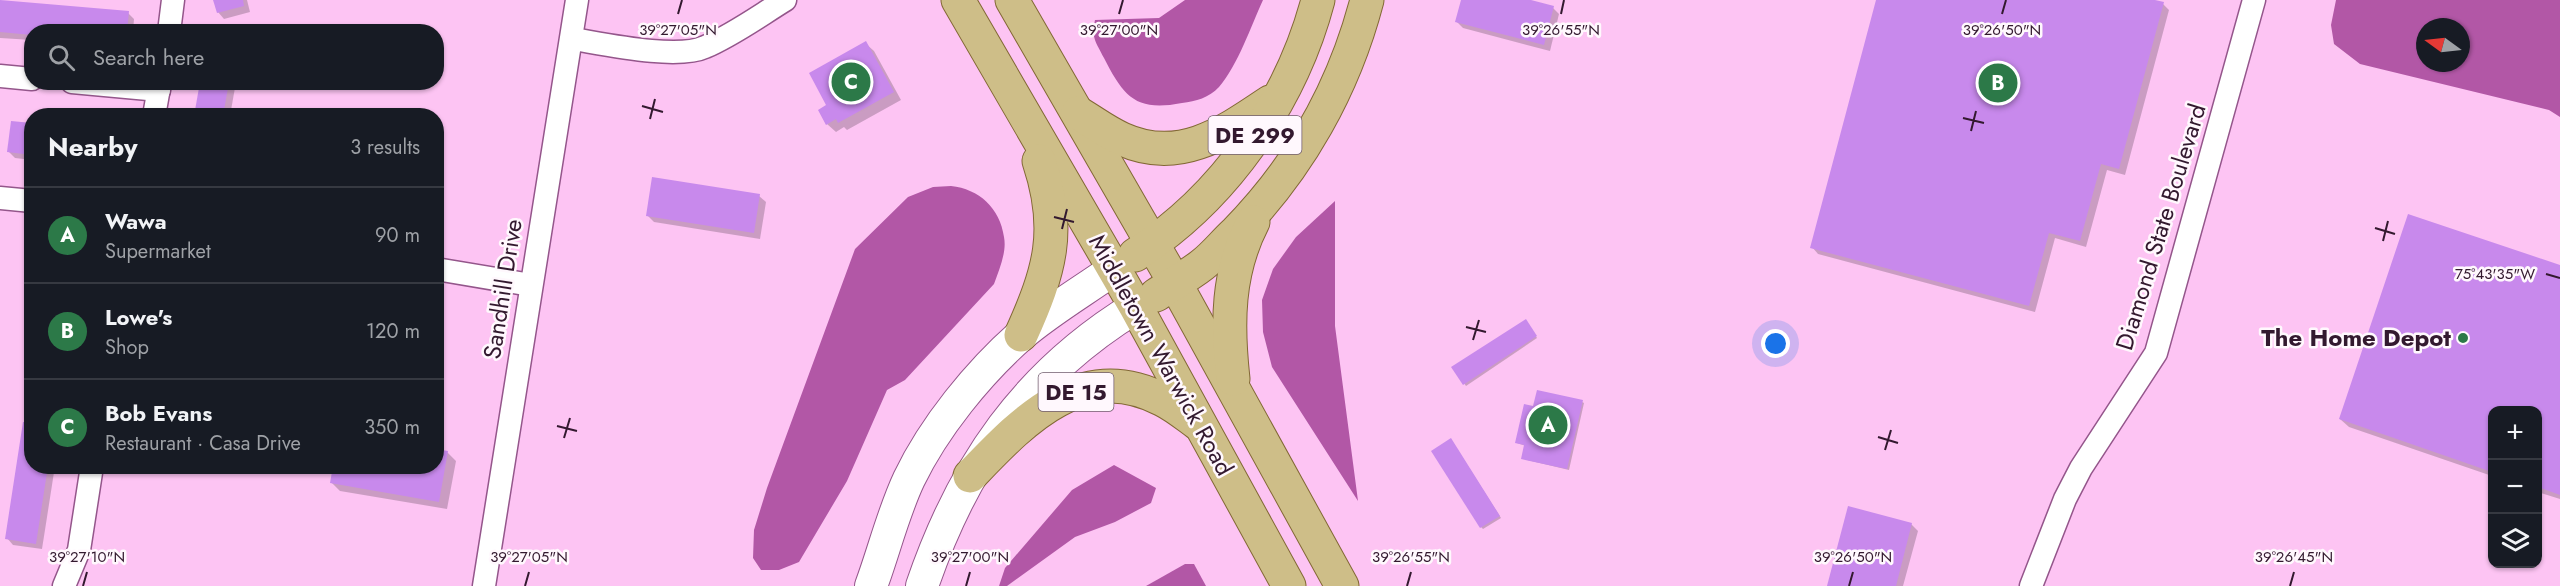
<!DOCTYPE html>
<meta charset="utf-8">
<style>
:root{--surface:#171b24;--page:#20242c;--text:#f1f3f6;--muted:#9ea1a6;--line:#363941;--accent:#2c7948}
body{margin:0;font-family:Jost,sans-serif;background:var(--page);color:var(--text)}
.controls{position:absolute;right:18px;bottom:18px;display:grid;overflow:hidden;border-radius:12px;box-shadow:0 2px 4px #0004}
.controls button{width:54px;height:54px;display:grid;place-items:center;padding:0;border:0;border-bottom:2px solid var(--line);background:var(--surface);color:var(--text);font:30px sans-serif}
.compass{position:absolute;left:2416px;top:18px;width:54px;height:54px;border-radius:50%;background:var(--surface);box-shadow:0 2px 4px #0004;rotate:285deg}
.you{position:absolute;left:1776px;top:344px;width:21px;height:21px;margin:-15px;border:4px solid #fff;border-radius:50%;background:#1a73e8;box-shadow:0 0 0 9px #1a73e833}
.badge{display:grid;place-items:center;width:39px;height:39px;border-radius:50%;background:var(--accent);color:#fff;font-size:20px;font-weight:700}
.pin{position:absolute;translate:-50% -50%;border:3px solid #fff;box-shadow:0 2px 6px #0006}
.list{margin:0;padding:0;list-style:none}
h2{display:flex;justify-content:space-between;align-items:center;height:78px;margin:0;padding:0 24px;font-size:26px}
h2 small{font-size:20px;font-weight:400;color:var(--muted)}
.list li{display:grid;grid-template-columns:39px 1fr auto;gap:18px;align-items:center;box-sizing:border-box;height:96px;padding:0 24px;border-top:2px solid var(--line)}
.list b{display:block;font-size:22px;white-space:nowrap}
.list p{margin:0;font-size:20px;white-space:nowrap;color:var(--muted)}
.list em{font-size:20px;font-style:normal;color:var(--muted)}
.icon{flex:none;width:33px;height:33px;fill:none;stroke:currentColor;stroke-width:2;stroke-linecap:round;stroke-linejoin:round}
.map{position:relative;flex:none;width:2560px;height:586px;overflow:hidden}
.search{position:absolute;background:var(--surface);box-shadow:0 2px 4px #0004;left:24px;top:24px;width:420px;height:66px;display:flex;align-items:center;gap:15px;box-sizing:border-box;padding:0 21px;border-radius:24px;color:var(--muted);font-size:22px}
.panel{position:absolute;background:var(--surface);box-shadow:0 2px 4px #0004;left:24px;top:108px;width:420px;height:366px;border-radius:24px}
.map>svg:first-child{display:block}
</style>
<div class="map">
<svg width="2560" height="586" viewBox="0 0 2560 586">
<rect width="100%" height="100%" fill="#fdc4f3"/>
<g fill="#b257a6" fill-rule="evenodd">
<path d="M 1185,0 L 1263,0 C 1251,26 1238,65 1219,87 C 1209,98 1196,101 1182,103 C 1136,112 1124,97 1104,58 C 1096,42 1091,38 1095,20 L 1159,18 Z"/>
<path d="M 2336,0 L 2560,0 L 2560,117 L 2549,110 L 2360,64 L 2334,44 L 2331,25 ZM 2425,27 L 2461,27 L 2461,63 L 2425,63 Z"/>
<path d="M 951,186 C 979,189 1000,208 1004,237 C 1007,252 999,270 994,284 L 905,380 L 887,390 L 847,481 L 799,562 L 779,570 L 761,570 L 753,558 L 754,530 L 767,488 L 855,249 L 908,197 L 933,187 Z"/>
<path d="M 1335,201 L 1335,326 L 1358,501 L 1272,367 L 1263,332 L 1262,300 L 1273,269 L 1296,237 Z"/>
<path d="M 1114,465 L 1156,488 L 1151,503 L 1115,522 L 1075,537 L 1007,586 L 999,586 L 1005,568 L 1072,490 Z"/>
<path d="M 1185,564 L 1194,564 L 1206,586 L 1146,586 Z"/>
</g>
<g fill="#0003">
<path d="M 215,0 L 247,0 L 250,12 L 224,19 L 218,12 Z"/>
<path d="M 1463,0 L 1525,0 L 1553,8 L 1559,14 L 1550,51 L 1463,28 L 1457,22 Z"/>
<path d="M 1878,0 L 2150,0 L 2163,4 L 2169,10 L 2125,175 L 2107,170 L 2086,247 L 2055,238 L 2035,312 L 1818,254 L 1812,247 Z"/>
<path d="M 0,2 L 128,13 L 134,19 L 133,32 L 32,32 L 32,40 L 0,38 Z"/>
<path d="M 865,43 L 874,51 L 901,100 L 847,130 L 844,127 L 836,132 L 827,124 L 828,105 Z"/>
<path d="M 201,82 L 236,82 L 230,116 L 195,116 Z"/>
<path d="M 32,124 L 32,160 L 15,158 L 9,152 Z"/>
<path d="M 759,196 L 766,202 L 760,239 L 654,222 L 648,216 Z"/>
<path d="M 2560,267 L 2560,499 L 2538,492 L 2538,410 L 2492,410 L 2492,476 L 2349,427 L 2340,419 Z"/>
<path d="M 1527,322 L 1537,338 L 1466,386 L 1453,367 Z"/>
<path d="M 1582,402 L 1584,403 L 1569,470 L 1523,459 L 1526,446 L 1517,443 L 1535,408 Z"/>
<path d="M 1452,441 L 1501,518 L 1483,529 L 1481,527 Z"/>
<path d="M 447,452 L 456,461 L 447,509 L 340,491 L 331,482 L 436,466 Z"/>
<path d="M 32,466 L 55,466 L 42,549 L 13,545 L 7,538 Z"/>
<path d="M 1911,524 L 1918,531 L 1903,586 L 1829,586 Z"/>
</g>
<g fill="#c889ec">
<path d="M 0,0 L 129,11 L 127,32 L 32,32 L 32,35 L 0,32 Z"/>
<path d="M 213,0 L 243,0 L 244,6 L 217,13 Z"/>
<path d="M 1461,0 L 1531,0 L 1554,6 L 1544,45 L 1455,22 Z"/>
<path d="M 1876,0 L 2155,0 L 2164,2 L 2119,169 L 2101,164 L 2080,241 L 2049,233 L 2029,306 L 1810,248 Z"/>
<path d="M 866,41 L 894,92 L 838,123 L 836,119 L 826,125 L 818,110 L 826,105 L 809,73 Z"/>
<path d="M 200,82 L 229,82 L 223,116 L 194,116 Z"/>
<path d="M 11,121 L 32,123 L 32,155 L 7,152 Z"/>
<path d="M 652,177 L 760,194 L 754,233 L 646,216 Z"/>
<path d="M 2408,214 L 2560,265 L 2560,495 L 2538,487 L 2538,410 L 2492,410 L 2492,472 L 2339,419 Z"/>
<path d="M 1526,319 L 1537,336 L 1463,385 L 1451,367 Z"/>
<path d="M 1537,390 L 1583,400 L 1567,469 L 1521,459 L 1524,445 L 1515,443 L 1524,404 L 1533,406 Z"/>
<path d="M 23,422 L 32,423 L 32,466 L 48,466 L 36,544 L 5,539 Z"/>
<path d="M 1451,438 L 1500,516 L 1480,528 L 1431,451 Z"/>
<path d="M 436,449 L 448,451 L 439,502 L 330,483 L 333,466 L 436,466 Z"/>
<path d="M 1848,506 L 1912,523 L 1896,586 L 1827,586 Z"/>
</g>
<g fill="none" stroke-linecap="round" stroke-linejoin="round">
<g stroke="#94568b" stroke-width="25">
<g id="minor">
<path d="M 169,32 L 173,0"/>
<path d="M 573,39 C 604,44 677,60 705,47 C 733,35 759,16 785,0"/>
<path d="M 0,76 L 32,79"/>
<path d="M 72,82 L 159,90"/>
<path d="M 154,116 L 160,82"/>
<path d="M 0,198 L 32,201"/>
<path d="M 436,269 L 531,285"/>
<path d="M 64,586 L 79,550 L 92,466"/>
<path d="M 484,586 L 577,0"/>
<path d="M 2031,586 L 2065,499 L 2081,468 L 2156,353 L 2254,0"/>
</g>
</g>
<g stroke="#94568b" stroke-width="34">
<g id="secondary">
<path d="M 871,586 C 884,551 893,513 909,479 C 934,427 978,373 1021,335 C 1049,311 1083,291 1114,269"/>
<path d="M 922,586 C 963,466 1026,374 1136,307"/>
</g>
</g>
<g stroke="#826835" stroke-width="35">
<g id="primary">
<path d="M 958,0 L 1136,307 L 1289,586"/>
<path d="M 1012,0 L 1175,283 L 1342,586"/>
<path d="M 1078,113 C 1092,121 1106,132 1122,139 C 1179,165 1224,133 1270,102"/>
<path d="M 1135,255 C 1224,198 1291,102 1318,0"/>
<path d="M 1156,295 C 1171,285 1188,276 1202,265 C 1214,256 1224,243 1235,233 C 1299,168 1344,88 1367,0"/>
<path d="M 1021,335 C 1050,271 1062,230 1039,161"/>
<path d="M 1233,379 C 1227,324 1227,272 1253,222"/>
<path d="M 970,476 C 1022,422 1081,357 1163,400 C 1175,406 1186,415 1197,423"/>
</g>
</g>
<use href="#minor" stroke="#fff" stroke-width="22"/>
<use href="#secondary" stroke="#fff" stroke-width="32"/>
<use href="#primary" stroke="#cebe88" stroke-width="33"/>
</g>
<path fill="none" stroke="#33192f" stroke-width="2" d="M 678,14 L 682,0M 1119,14 L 1123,0M 1561,14 L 1564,0M 2002,14 L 2006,0M 642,106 L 663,112M 1963,118 L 1984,123M 650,119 L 655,99M 1971,131 L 1976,111M 1054,217 L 1074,222M 2375,228 L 2395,234M 1062,229 L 1067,209M 2383,241 L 2388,221M 2546,274 L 2560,278M 1466,327 L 1486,332M 1473,340 L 1479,320M 557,426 L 577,431M 1878,437 L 1898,443M 564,438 L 570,418M 1885,450 L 1891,430M 83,586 L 87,572M 525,586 L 529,572M 966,586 L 970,572M 1407,586 L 1411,572M 1849,586 L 1853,572M 2290,586 L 2294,572"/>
<circle fill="#2c7948" stroke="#fff8fd" stroke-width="2" cx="2463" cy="338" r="6"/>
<g text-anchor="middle" stroke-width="5" stroke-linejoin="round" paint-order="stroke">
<g fill="#fff8fd" stroke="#705c6d" stroke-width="1.5">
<rect x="1208.5" y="116" width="93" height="38" rx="4.5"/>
<rect x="1038.5" y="373" width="75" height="38" rx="4.5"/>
</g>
<g font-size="22" font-weight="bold" fill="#33192f">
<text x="1255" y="143">DE 299</text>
<text x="1076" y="400">DE 15</text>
</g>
<g font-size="24" fill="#33192f" stroke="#fff8fd">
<text transform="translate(2161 227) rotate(-73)" y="8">Diamond State Boulevard</text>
<text transform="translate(503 289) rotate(-81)" y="8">Sandhill Drive</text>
<text transform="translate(1161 355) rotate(61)" y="8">Middletown Warwick Road</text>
</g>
<g font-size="24" font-weight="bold" fill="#33192f" stroke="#fff8fd" text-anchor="end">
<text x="2451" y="346">The Home Depot</text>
</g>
</g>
<g font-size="15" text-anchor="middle" fill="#33192f" stroke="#fff8fd" stroke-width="5" stroke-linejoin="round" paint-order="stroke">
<text x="678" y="35">39°27'05"N</text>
<text x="1119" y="35">39°27'00"N</text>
<text x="2002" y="35">39°26'50"N</text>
<text x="1561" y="35">39°26'55"N</text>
<text x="2495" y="279">75°43'35"W</text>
<text x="87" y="562">39°27'10"N</text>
<text x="529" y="562">39°27'05"N</text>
<text x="970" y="562">39°27'00"N</text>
<text x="1411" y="562">39°26'55"N</text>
<text x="1853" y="562">39°26'50"N</text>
<text x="2294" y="562">39°26'45"N</text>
</g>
</svg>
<div class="controls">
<button>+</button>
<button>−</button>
<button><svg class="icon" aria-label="layers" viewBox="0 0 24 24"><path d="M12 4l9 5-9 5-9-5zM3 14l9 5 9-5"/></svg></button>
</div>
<svg class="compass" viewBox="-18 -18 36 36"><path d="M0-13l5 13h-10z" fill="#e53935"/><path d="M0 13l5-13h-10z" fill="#9ea1a6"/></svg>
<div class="you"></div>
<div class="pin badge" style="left:1548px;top:425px">A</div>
<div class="pin badge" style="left:1998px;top:83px">B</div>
<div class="pin badge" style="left:851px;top:82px">C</div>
<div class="search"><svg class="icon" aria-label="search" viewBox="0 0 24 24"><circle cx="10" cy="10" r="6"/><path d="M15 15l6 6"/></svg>Search here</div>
<section class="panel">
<h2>Nearby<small>3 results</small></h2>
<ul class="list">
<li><span class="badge">A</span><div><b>Wawa</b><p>Supermarket</p></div><em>90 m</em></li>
<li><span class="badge">B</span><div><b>Lowe's</b><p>Shop</p></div><em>120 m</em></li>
<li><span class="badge">C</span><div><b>Bob Evans</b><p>Restaurant · Casa Drive</p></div><em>350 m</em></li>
</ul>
</section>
</div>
